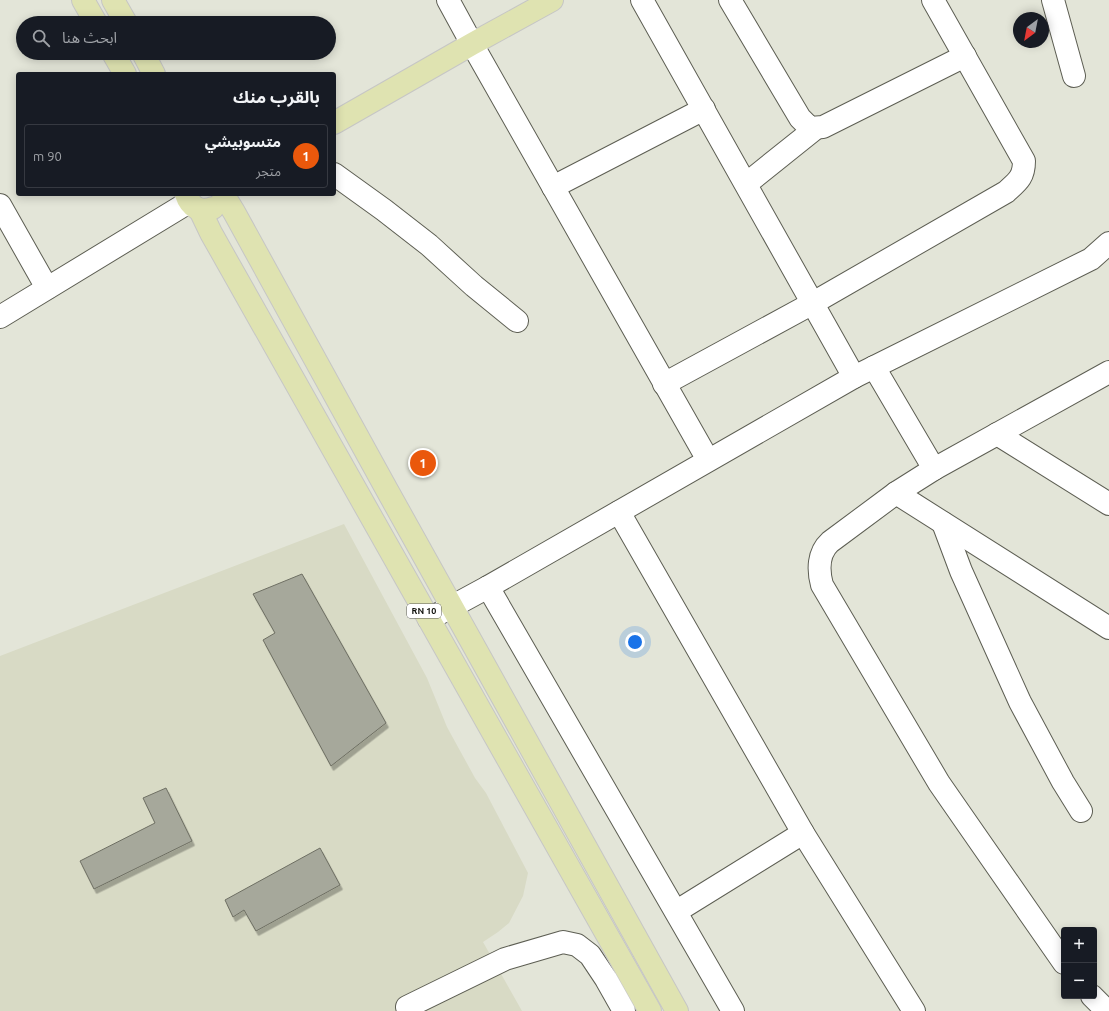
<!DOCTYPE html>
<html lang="ar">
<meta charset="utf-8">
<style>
:root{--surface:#171b24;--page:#20242c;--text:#f1f3f6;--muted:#9ea1a6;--line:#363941;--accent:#ea580c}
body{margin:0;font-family:Ubuntu,"Noto Sans Arabic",sans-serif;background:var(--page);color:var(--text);direction:rtl}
.controls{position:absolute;right:12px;bottom:12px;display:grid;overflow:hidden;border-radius:4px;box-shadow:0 2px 10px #0003}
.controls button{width:36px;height:36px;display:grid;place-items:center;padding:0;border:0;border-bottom:1px solid var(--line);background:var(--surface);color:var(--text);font:20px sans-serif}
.compass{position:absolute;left:1013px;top:12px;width:36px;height:36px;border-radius:50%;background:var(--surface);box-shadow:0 2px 10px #0003;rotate:212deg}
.you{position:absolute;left:635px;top:642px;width:14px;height:14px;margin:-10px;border:3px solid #fff;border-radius:50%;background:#1a73e8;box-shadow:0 0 0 6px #1a73e833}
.badge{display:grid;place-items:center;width:26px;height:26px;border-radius:50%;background:var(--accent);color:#fff;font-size:13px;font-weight:700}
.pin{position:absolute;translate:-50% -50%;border:2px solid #fff;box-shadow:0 1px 4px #0006}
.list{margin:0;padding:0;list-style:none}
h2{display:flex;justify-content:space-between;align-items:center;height:52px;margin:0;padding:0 16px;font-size:17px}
h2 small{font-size:13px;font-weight:400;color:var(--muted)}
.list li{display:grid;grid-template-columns:26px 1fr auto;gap:12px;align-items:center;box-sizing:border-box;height:64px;margin:0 8px 8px;padding:0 8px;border:1px solid var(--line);border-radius:4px}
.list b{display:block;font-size:15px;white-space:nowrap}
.list p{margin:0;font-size:13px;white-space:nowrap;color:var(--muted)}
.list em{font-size:13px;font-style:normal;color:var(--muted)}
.icon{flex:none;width:22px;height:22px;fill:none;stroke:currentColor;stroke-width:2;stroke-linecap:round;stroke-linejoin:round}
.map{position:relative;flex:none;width:1109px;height:1011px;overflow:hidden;direction:ltr}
.search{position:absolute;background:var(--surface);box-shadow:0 2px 10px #0003;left:16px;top:16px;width:320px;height:44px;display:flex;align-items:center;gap:10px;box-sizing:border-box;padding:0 14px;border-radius:22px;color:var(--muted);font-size:15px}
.panel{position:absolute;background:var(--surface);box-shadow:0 2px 10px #0003;left:16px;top:72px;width:320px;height:124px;border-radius:4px;direction:rtl}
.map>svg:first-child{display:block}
</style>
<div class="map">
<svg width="1109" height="1011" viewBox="0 0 1109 1011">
<defs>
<filter id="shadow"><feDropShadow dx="2.5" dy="4.5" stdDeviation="0" flood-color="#0004"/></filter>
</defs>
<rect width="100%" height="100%" fill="#e3e5d8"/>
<path fill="#d8dac5" d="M 344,524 L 427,678 L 447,727 L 475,778 L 486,793 L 528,873 L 523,896 L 509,923 L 498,932 L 483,942 L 522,1011 L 0,1011 L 0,656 Z"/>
<g fill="#a6a89b" stroke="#6e6f63" filter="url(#shadow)">
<path d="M 302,574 L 386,723 L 331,766 L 263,640 L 275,633 L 253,594 Z"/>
<path d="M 166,788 L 192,841 L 94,889 L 80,861 L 155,823 L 143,798 Z"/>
<path d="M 320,848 L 340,885 L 256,931 L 244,910 L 233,917 L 225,900 Z"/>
</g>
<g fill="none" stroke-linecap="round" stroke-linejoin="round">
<g stroke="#5d5e53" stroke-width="24">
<g id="minor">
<path d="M 448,0 L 472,44 L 708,460"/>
<path d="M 730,0 L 800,118 L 810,128 L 823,127 L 965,56"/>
<path d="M 1053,0 L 1074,76"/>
<path d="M 334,174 L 384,210 L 429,245 L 474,286 L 517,321"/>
<path d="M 746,184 L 816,128"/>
<path d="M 553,187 L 704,109"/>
<path d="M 0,205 L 47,288"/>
<path d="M 0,317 L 189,202"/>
<path d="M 874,367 L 934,469"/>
<path d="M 854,377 L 1091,259 L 1109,243"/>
<path d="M 664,384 L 813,303 L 1006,192 C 1017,182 1024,178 1024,161 L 933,0"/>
<path d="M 997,434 L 1109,504"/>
<path d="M 896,493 L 1109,628"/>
<path d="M 619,512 L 803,833 L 914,1011"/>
<path d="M 943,523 L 961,571 L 1020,702 L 1063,782 L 1081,811"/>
<path d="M 488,587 L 733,1011"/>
<path d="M 429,619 L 488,587 L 854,377 L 642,0"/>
<path d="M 677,911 L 803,833"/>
<path d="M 1064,963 L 939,783 L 822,585 C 818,570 818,553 830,542 L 896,493 L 934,469 L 1109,372"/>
<path d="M 1092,996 L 1107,1011"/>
<path d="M 407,1007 L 505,959 L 563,942 L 577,945 L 590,955 L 606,979 L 624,1011"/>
</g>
</g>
<g stroke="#c6c6c5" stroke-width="24">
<g id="major">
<path d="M 83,0 L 96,23"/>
<path d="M 113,0 L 126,23"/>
<path d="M 113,53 L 125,74"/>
<path d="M 143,53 L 154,74"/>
<path d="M 334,123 L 472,44 L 552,0"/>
<path d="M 186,194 C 190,207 200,213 213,208"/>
<path d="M 223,194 L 234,212 L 387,490 L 677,1011"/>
<path d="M 200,210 L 211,233 L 650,1011"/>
</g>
</g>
<use href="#minor" stroke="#fff" stroke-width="22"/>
<use href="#major" stroke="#dfe3b1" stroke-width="22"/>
</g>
<g text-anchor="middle" stroke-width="3" stroke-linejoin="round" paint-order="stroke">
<rect fill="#fff" stroke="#585855" stroke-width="1" x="407" y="604" width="34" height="14" rx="3"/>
<g font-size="9" font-weight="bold" fill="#10110c">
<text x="424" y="614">RN 10</text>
</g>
</g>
</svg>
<div class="controls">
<button>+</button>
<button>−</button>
</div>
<svg class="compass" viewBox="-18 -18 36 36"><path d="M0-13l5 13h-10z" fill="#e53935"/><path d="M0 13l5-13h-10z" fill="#9ea1a6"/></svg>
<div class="you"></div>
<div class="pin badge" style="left:423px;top:463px">1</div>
<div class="search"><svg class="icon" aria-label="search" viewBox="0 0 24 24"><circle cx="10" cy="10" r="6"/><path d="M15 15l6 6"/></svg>ابحث هنا</div>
<section class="panel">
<h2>بالقرب منك<small></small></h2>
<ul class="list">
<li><span class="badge">1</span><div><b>متسوبيشي</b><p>متجر</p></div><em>90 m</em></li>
</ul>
</section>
</div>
